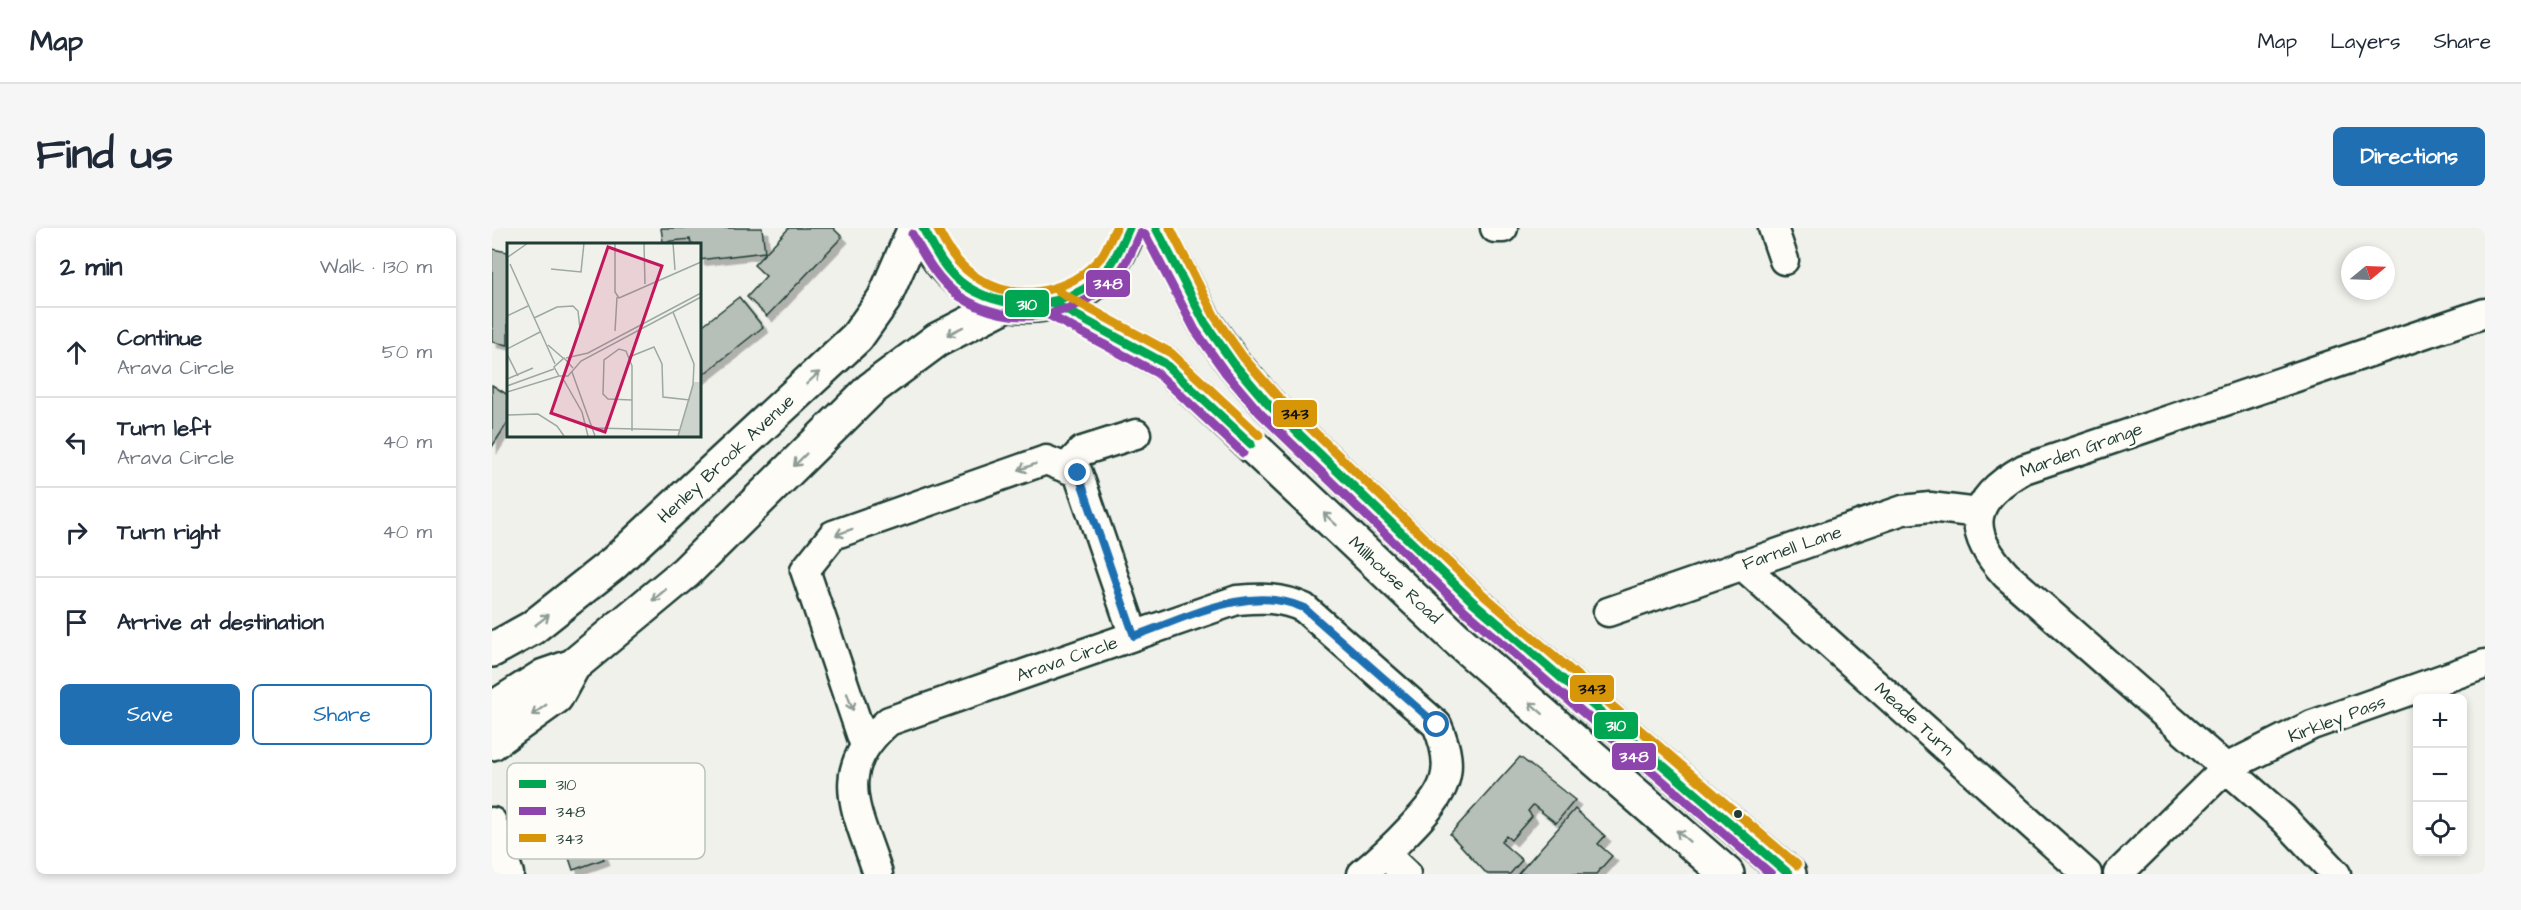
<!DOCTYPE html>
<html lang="en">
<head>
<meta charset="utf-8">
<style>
  :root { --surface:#fff; --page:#f6f6f7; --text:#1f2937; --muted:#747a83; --line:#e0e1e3; --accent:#1f6fb2 }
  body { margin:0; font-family:"Architects Daughter",sans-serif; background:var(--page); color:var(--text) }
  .controls { position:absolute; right:18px; bottom:18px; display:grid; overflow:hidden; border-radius:9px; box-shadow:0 3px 9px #0003 }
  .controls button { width:54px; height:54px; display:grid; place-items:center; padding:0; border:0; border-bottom:2px solid var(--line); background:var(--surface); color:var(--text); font:30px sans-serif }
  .compass { position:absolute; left:1849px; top:18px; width:54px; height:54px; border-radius:50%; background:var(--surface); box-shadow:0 3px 9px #0003; rotate:71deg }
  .stop { position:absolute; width:18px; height:18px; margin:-14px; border:4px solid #1f6fb2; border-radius:50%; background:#fff }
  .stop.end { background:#1f6fb2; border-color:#fff; box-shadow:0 2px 6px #0008 }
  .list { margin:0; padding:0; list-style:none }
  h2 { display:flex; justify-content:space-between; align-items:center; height:78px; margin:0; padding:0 24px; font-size:26px }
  h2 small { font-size:20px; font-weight:400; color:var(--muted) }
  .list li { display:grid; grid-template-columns:39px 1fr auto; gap:18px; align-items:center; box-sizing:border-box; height:90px; padding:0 24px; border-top:2px solid var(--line) }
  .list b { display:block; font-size:22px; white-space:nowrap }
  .list p { margin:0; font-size:20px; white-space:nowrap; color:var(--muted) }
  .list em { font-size:20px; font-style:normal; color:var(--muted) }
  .actions { display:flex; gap:12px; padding:18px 24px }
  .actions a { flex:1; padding:14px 0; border:2px solid var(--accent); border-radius:9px; text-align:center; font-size:21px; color:var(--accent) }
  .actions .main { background:var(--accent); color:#fff }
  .icon { flex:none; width:33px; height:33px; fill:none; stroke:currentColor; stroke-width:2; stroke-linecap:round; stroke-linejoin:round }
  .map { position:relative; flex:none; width:1993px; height:646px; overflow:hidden; border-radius:9px }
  header { display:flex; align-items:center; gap:36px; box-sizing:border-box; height:84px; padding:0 30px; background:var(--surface); border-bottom:2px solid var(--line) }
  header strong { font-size:28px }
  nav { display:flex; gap:33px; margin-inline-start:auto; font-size:21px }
  .intro { display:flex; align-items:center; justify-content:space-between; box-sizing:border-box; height:144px; padding:0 36px }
  h1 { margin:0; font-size:42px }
  .button { padding:15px 27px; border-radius:9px; background:var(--accent); color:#fff; font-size:21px; font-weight:700 }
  main { display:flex; gap:36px; padding:0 36px }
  aside { flex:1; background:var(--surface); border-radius:9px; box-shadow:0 3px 9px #0003 }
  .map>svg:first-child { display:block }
  .building { fill:#b6bfb8; stroke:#1f3d34; stroke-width:1.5; filter:url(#shadow) }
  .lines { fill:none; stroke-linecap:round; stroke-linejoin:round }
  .minor-casing { stroke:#1f3d34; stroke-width:33 }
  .major-casing { stroke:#1f3d34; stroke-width:38 }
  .minor { stroke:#fdfcf7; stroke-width:28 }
  .major { stroke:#fdfcf7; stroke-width:33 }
  .bus-1-casing { stroke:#fdfcf7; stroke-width:14 }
  .bus-2-casing { stroke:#fdfcf7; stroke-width:14 }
  .bus-3-casing { stroke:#fdfcf7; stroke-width:14 }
  .bus-1 { stroke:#00a651; stroke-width:9 }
  .bus-2 { stroke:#8e44ad; stroke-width:9 }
  .bus-3 { stroke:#d79608; stroke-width:9 }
  .oneway { stroke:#8e9c96 }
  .route { stroke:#1f6fb2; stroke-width:8 }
  .bus-dot { fill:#1f3d34; stroke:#fdfcf7; stroke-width:2 }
  .labels { text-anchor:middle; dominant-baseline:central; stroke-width:5; stroke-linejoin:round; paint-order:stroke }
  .street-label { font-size:18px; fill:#1f3d34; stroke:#fdfcf7 }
  .inset-road { fill:none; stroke:#9ca9a2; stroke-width:1.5 }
  .view { fill:#c2185b; fill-opacity:0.15; stroke:#c2185b; stroke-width:3 }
  .inset-edge { fill:none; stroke:#1f3d34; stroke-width:3 }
  .key { fill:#fdfcf7; stroke:#bac3bc; stroke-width:1.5 }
  .key-label { font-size:16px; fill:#1f3d34 }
  .line-badge { stroke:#fdfcf7; stroke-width:2 }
  .badge-label { font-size:16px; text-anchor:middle; font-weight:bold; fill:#fff }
  .pale-badge-label { font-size:16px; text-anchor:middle; font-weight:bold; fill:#111 }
</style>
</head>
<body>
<header>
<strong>Map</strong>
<nav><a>Map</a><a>Layers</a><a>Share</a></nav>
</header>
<div class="intro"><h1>Find us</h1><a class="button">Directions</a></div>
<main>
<aside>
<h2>2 min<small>Walk · 130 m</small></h2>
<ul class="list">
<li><svg class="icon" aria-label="ahead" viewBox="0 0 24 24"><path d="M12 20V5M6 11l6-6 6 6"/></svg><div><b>Continue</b><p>Arava Circle</p></div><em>50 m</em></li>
<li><svg class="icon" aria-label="left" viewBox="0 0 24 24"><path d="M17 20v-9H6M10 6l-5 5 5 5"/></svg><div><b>Turn left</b><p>Arava Circle</p></div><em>40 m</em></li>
<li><svg class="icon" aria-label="right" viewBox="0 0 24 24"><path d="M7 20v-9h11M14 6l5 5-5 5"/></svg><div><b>Turn right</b></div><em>40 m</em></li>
<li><svg class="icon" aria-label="arrive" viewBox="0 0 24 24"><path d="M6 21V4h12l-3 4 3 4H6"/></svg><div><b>Arrive at destination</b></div></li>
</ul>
<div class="actions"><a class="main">Save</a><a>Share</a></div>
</aside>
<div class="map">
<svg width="1993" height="646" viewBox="0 0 1993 646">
  <defs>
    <filter id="shadow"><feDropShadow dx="5.5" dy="5.5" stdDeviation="0" flood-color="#0004"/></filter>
  </defs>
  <rect width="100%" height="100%" fill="#f0f1eb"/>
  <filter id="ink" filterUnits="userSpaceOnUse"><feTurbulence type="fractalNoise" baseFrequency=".0167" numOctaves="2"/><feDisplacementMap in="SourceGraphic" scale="12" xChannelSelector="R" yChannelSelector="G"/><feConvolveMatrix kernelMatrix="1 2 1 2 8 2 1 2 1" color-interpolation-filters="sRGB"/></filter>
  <g filter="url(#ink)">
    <path class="building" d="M169 0H270L273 24 207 32V16H199L198 11 171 14Z
      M297 0H341L350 9 275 88 255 69 274 48 262 37Z
      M0 21 16 24V117L0 114Z
      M247 69 271 99 207 150V100Z
      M0 157 16 167V194L0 219Z
      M1028 529 1083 572 1064 595 1041 577 1036 583 1040 588 1019 612 1014 608 1009 614 1030 632 1018 646H995L958 606Z
      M143 546 163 605 109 623 112 631 81 642 72 615 81 612 77 600 64 604 54 576 56 573Z
      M1083 581 1113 608 1106 616 1120 628 1104 646H1026Z"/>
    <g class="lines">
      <g class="minor-casing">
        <path id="minor" d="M1003 0H1011
          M1281 0 1292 32
          M574 240 590 223 644 206
          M1250 337 1595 646
          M1116 384 1411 282 1438 279 1487 285
          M373 518 313 342 341 307 554 232 586 245 642 408
          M0 594 17 646
          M894 627 914 646
          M386 646C366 583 337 544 397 493L745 372C770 370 789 369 812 380L945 497C966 546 952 565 918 601 903 617 887 632 870 646
          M1626 646 1734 540 1820 497 1993 436
          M1844 646 1792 591 1514 347C1472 302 1478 271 1532 241L1993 85"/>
      </g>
      <g class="major-casing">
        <path id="major" d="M431 0C467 101 604 105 637 0
          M664 0 713 95 742 136 776 176 981 374 1297 646
          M561 75 672 135 967 413 1235 646
          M0 422 40 400 122 335 365 109 392 71 423 0
          M0 481 52 448 81 438
          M0 515 64 469 81 438 194 344 379 161 445 112 515 76"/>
      </g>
      <use href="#minor" class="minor"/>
      <use href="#major" class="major"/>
      <g class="bus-1-casing">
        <path id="bus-1" d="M431 0C442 21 453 44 474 58 520 88 590 81 621 33 627 23 632 11 637 0
          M664 0 713 95 742 136 776 176 981 374 1297 646
          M561 75 672 135 759 216"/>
      </g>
      <g class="bus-2-casing">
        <path id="bus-2" d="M420 6C433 29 445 52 467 68 520 103 590 91 629 42 637 32 642 17 648 5
          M653 6 703 102 733 144 768 185 973 383 1279 646
          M555 86 665 145 751 225"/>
      </g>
      <g class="bus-3-casing">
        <path id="bus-3" d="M445 0C454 18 464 35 481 47 522 77 578 66 609 29 615 21 619 9 624 0
          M678 0 723 89 751 129 785 168 989 365 1305 637
          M567 64 679 125 767 207"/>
      </g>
      <use href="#bus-1" class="bus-1"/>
      <use href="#bus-2" class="bus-2"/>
      <use href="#bus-3" class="bus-3"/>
    </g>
    <defs><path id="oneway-shaft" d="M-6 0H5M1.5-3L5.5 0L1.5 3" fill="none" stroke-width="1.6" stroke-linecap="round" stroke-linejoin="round" transform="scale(1.5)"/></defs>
    <g class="oneway">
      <use href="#oneway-shaft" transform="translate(463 103) rotate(153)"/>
      <use href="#oneway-shaft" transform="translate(321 150) rotate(-43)"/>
      <use href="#oneway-shaft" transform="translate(308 232) rotate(135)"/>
      <use href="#oneway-shaft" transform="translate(535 239) rotate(160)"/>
      <use href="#oneway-shaft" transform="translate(838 291) rotate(-137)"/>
      <use href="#oneway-shaft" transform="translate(352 304) rotate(160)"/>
      <use href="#oneway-shaft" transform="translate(167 367) rotate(140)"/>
      <use href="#oneway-shaft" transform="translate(50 392) rotate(-38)"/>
      <use href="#oneway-shaft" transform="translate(358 474) rotate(71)"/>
      <use href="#oneway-shaft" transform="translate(1044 480) rotate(-139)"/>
      <use href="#oneway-shaft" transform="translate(47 482) rotate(144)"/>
      <use href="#oneway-shaft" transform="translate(1191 608) rotate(-139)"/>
    </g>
  </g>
  <g class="lines" filter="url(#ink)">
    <path class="route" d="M586 245 642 408C695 390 756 355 812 380L945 497"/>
  </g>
  <circle class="bus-dot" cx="1246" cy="586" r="5"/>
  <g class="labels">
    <g class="street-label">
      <text transform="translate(1589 222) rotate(-20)">Marden Grange</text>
      <text transform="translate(234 231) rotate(-43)">Henley Brook Avenue</text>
      <text transform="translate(1300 320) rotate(-19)">Farnell Lane</text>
      <text transform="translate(903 352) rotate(43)">Millhouse Road</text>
      <text transform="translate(575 431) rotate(-19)">Arava Circle</text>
      <text transform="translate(1422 491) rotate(42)">Meade Turn</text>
      <text transform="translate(1845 491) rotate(-21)">Kirkley Pass</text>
    </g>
  </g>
  <g transform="translate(15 15)">
    <rect width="194" height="194" fill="#f0f1eb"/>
    <path d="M186 139H193V193H171Z" fill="#cdd3cd"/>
    <path class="inset-road" d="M108 0V49L112 55 194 19M137 0 138 41M166 0 168 27M1 14 21 0M3 21 48 121M44 26 74 29 77 0M166 69 187 121 186 142 171 193M0 73 21 63M27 75 50 64 66 63 71 68 73 86M108 88 110 54M41 102 56 115M0 106 33 89M0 111 11 133M122 114 147 104 155 121 156 154 183 157M59 115 81 110 194 50M66 125 57 115 47 124 52 133H61L74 118 194 54M65 129 88 193M55 134 75 169 81 193M0 136 26 125M0 143 47 126M0 149 52 133M0 172 31 171 50 183 57 193M87 185 172 187M125 188V123L119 108 112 106 97 117 96 151 101 156 125 157"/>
    <path class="view" d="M101 4 155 23 98 189 44 170Z"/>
    <rect width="194" height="194" class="inset-edge"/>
  </g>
  <rect x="15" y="535" width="198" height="96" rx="9" class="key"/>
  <rect x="27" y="552" width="27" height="8" fill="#00a651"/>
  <rect x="27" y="579" width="27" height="8" fill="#8e44ad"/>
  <rect x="27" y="606" width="27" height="8" fill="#d79608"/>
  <g class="key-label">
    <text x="64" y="562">310</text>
    <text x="64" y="589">348</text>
    <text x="64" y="616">343</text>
  </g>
  <g class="line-badge">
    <rect x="593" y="41" width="46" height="29" rx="6" fill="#8e44ad"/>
    <rect x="512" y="61" width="46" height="29" rx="6" fill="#00a651"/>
    <rect x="780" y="171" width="46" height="29" rx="6" fill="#d79608"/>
    <rect x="1077" y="446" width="46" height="29" rx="6" fill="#d79608"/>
    <rect x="1101" y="483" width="46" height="29" rx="6" fill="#00a651"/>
    <rect x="1119" y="514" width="46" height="29" rx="6" fill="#8e44ad"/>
  </g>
  <g class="badge-label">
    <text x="616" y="61">348</text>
    <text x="535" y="82">310</text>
    <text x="1124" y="503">310</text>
    <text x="1142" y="534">348</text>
  </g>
  <g class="pale-badge-label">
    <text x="803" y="191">343</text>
    <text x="1100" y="466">343</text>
  </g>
</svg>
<div class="controls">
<button>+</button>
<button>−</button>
<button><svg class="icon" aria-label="locate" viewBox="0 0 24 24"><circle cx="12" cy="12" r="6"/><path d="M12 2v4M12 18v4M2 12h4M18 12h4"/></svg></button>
</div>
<svg class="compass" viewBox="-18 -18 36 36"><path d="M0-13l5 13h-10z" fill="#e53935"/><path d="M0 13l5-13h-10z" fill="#747a83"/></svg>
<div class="stop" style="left:945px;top:497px"></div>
<div class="stop end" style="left:586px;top:245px"></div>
</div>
</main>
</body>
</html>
